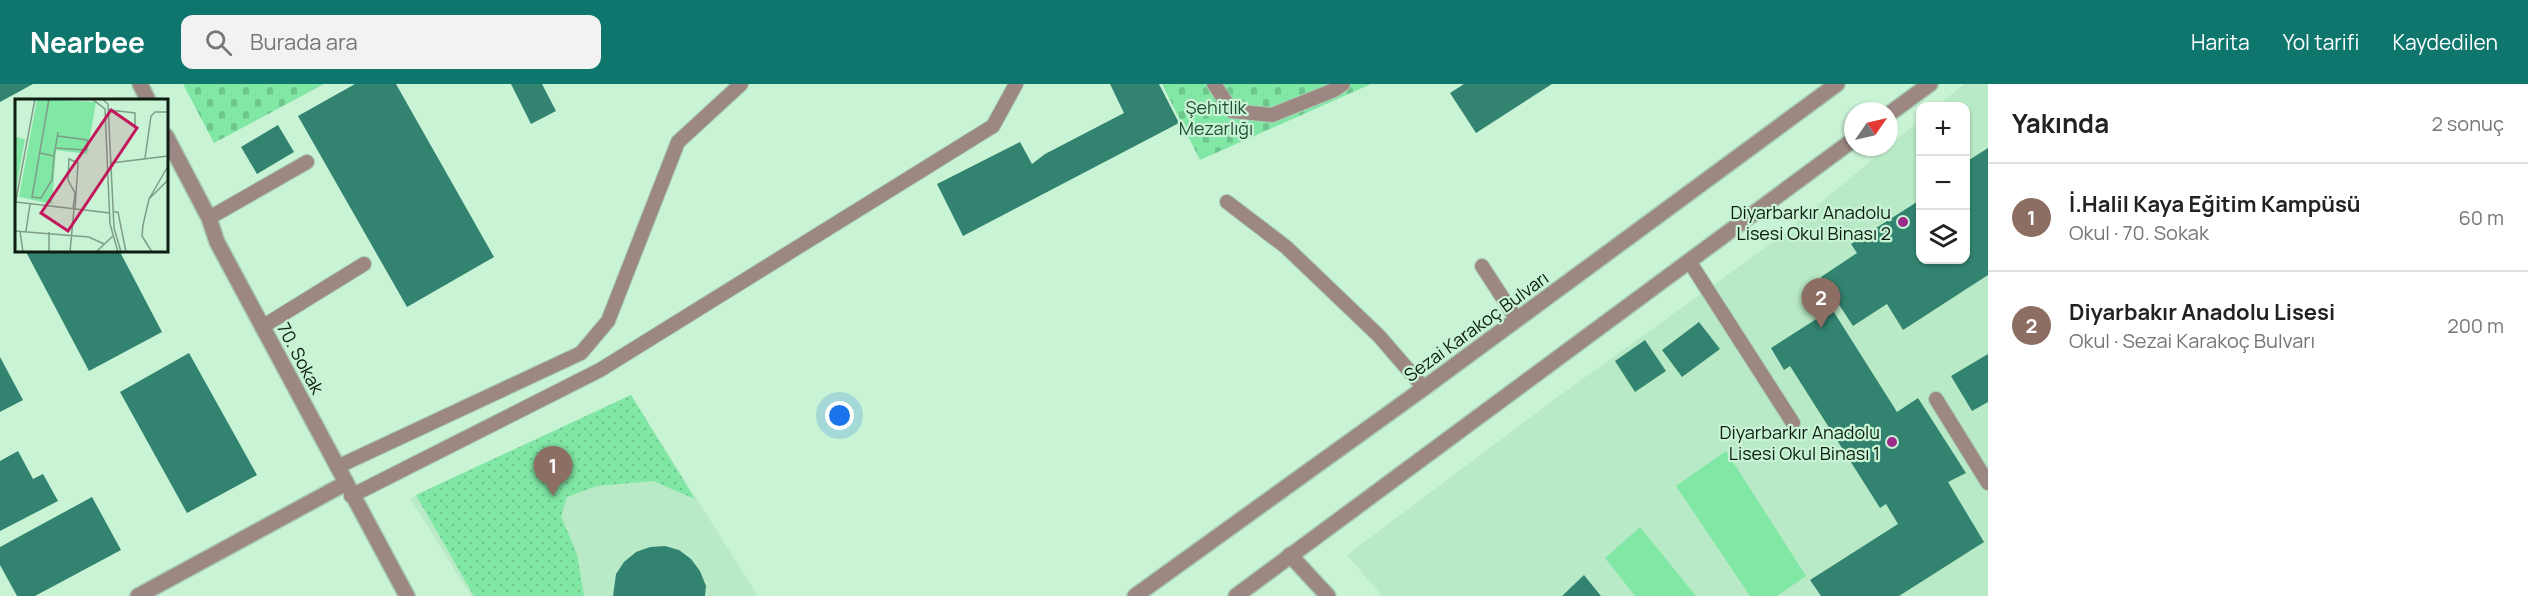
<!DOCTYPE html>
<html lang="tr">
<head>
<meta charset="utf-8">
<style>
  :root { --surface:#fff; --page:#f2f2f2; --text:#222; --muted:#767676; --line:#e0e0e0; --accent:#0f766e }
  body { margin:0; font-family:Manrope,sans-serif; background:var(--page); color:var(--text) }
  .controls { position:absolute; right:18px; top:18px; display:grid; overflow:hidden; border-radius:12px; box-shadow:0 2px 4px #0004 }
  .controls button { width:54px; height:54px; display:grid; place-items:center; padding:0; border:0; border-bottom:2px solid var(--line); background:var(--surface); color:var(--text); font:30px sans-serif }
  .compass { position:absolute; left:1844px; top:18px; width:54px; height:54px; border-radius:50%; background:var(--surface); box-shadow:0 2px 4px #0004; rotate:56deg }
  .you { position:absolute; left:840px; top:332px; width:21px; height:21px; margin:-15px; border:4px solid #fff; border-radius:50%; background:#1a73e8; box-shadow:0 0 0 9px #1a73e833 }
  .badge { display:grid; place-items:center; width:39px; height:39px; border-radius:50%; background:var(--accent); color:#fff; font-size:20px; font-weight:700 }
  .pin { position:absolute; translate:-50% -50px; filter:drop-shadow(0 2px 3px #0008) }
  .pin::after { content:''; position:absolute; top:32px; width:21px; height:18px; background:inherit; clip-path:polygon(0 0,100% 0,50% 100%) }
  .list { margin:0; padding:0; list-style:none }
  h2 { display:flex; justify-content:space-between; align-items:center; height:78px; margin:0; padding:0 24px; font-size:26px }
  h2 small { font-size:20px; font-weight:400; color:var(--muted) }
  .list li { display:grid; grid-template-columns:39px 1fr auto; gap:18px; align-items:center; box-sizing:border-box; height:108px; padding:0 24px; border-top:2px solid var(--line) }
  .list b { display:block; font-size:22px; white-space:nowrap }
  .list p { margin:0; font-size:20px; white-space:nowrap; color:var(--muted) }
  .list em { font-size:20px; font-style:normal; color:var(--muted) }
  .icon { flex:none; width:33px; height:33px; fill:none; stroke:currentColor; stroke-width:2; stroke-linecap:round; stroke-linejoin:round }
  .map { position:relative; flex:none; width:1988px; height:512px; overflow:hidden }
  header { display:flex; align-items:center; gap:36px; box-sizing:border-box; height:84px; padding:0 30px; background:var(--accent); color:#fff }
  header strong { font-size:28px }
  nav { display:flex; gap:33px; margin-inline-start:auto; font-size:21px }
  .search { width:420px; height:54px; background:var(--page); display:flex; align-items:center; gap:15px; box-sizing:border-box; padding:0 21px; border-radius:12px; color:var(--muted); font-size:22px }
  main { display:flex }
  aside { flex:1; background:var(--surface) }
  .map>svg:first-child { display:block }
  .built { fill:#b9eac7 }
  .grass { fill:url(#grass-dots) }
  .cemetery { fill:url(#cemetery-stones) }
  .pitch { fill:#81e7a5 }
  .building { fill:#328470 }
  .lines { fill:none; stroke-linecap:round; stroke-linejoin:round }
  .service-casing { stroke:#a7ccb2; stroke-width:16 }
  .minor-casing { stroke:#a7ccb2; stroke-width:18 }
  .tertiary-casing { stroke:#a7ccb2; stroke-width:18 }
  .service { stroke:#9c8782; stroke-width:14 }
  .minor { stroke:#9c8782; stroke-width:15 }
  .tertiary { stroke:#9c8782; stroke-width:15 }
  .poi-dot { fill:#9b2c8b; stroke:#c9f3d5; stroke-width:2 }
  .labels { text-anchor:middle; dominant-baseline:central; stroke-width:4.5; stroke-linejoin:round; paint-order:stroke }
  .park-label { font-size:18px; fill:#224f33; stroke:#c9f3d5 }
  .poi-label { font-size:18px; fill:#0d1d12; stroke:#c9f3d5; text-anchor:end }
  .street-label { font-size:18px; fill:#0d1d12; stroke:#c9f3d5 }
  .inset-road { fill:none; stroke:#7e9d87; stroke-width:1.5 }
  .view { fill:#c2185b; fill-opacity:0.15; stroke:#c2185b; stroke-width:3 }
  .inset-edge { fill:none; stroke:#0d1d12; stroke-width:3 }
</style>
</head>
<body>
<header>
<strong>Nearbee</strong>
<div class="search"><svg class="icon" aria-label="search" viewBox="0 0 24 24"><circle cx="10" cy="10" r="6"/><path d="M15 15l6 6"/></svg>Burada ara</div>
<nav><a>Harita</a><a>Yol tarifi</a><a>Kaydedilen</a></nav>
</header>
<main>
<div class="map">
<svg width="1988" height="512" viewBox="0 0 1988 512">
  <defs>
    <pattern id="grass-dots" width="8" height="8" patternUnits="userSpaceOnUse" patternTransform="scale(1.5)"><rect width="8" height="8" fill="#81e7a5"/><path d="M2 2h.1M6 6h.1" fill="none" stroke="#6ec68d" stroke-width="1.8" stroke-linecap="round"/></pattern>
    <pattern id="cemetery-stones" width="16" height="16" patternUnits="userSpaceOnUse" patternTransform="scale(1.5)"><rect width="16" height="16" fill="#81e7a5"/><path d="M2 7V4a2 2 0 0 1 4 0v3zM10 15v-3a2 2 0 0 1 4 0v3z" fill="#6ec68d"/></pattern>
  </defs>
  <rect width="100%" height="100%" fill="#c9f3d5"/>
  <path class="built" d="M1964 0H1988V512H1382L1347 471 1559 312 1776 156 1920 36V176H1966V22H1937Z
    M631 311 758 512H471L410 414Z"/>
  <path class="grass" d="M631 311 695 415 653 397 597 402 567 413 561 432 577 470 584 512H474L416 411Z"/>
  <path class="cemetery" d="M183 0H324L214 59Z
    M1162 0H1371L1200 76Z"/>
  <path class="pitch" d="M1726 367 1806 492 1777 512H1750L1676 402Z
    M1640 443 1696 512H1635L1605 474Z"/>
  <path class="building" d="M0 0H33L0 18Z
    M355 0H396L494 173 407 223 298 32Z
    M511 0H542L556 27 531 40Z
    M1110 0H1159L1179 39 963 152 937 100 1020 58 1032 80 1045 70 1124 29Z
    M1464 0H1552L1476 49 1450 9Z
    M278 41 294 68 257 90 241 63Z
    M1988 64V191L1903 246 1887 220 1853 242 1821 193 1857 169 1851 160 1920 116V176H1966V78Z
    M25 166H119L162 248 89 287Z
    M1832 225 1897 328 1918 314 1966 389 1948 398 1984 458 1899 512H1821L1810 496 1898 440 1886 420 1880 424 1790 282 1784 286 1771 264Z
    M1699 238 1720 265 1682 293 1662 266Z
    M1645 256 1666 287 1635 308 1615 277Z
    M189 269 257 391 187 429 120 308Z
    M1988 270V318L1972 327 1951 292Z
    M0 273 23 316 0 328Z
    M18 367 33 395 43 390 58 417 0 447V377Z
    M92 413 121 466 35 512H17L0 481V463Z
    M665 462 679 466 691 475 700 487 706 502 705 512H613L616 490 624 478 636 468 650 463Z
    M1584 491 1601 512H1562Z"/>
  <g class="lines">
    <g class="service-casing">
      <path id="service" d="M1214 0 1232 27 1272 31 1334 6 1343 0
        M1227 118 1286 163 1379 252 1424 304
        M209 134 307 78
        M1689 177 1793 339
        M1482 182 1517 236
        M262 243 364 180
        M1936 315 1988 399
        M337 383 581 269 608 237 678 58 741 0
        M351 412 600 286 993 42 1016 0"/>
    </g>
    <g class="minor-casing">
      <path id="minor" d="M140 0 148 16
        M166 52 209 134 217 158 407 512
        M1290 471 1328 512
        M138 512 346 399"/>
    </g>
    <g class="tertiary-casing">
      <path id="tertiary" d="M1889 30 1930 0
        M1135 512 1424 304 1837 0
        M1236 512 1853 56"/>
    </g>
    <use href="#service" class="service"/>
    <use href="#minor" class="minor"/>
    <use href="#tertiary" class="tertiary"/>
  </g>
  <g class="poi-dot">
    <circle cx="1903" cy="138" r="6"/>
    <circle cx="1892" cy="358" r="6"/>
  </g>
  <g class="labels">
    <g class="park-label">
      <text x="1216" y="23">Şehitlik<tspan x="1216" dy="21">Mezarlığı</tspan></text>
    </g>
    <g class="poi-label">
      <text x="1891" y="128">Diyarbarkır Anadolu<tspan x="1891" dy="21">Lisesi Okul Binası 2</tspan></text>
      <text x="1880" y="348">Diyarbarkır Anadolu<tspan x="1880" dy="21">Lisesi Okul Binası 1</tspan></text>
    </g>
    <g class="street-label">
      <text transform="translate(1476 242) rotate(-36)">Sezai Karakoç Bulvarı</text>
      <text transform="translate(301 274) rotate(62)">70. Sokak</text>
    </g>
  </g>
  <g transform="translate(15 15)">
    <rect width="153" height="153" fill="#c9f3d5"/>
    <path d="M0 38 10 40 0 97Z" fill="#81e7a5"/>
    <path d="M22 0 81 3 72 55 41 51 37 105 4 98Z" fill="#81e7a5"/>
    <path class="inset-road" d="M77 0 90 10 95 125 103 153M87 0 93 5 99 129 106 153M94 11 120 14V27M41 49 71 51 73 45 72 41 43 37M25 54 39 57 37 81 26 99 17 98 34 0M39 57 43 33M130 59 136 17 140 13H153M96 64 153 57M135 99 153 81M1 103 95 114M0 106 20 0M58 110 60 94 53 81 54 60 63 64 60 111M98 113H103L111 153M0 132 74 138 89 145M5 132 8 153M11 132 15 105M34 133V153M55 153 59 110M81 153 98 137M137 153 127 137 128 126 134 100 153 67"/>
    <path class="view" d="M96 11 122 29 53 132 26 114Z"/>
    <rect width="153" height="153" class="inset-edge"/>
  </g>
</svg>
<div class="controls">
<button>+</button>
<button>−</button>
<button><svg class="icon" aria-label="layers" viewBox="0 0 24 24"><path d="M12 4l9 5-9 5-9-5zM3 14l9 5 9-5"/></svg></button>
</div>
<svg class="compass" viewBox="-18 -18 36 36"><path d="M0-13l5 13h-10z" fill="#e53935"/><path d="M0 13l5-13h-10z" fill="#767676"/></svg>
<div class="you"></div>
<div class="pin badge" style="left:553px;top:412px;background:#8d6e63">1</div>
<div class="pin badge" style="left:1821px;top:244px;background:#8d6e63">2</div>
</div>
<aside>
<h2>Yakında<small>2 sonuç</small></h2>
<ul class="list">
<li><span class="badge" style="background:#8d6e63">1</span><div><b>İ.Halil Kaya Eğitim Kampüsü</b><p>Okul · 70. Sokak</p></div><em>60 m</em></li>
<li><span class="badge" style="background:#8d6e63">2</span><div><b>Diyarbakır Anadolu Lisesi</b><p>Okul · Sezai Karakoç Bulvarı</p></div><em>200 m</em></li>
</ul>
</aside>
</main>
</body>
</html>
